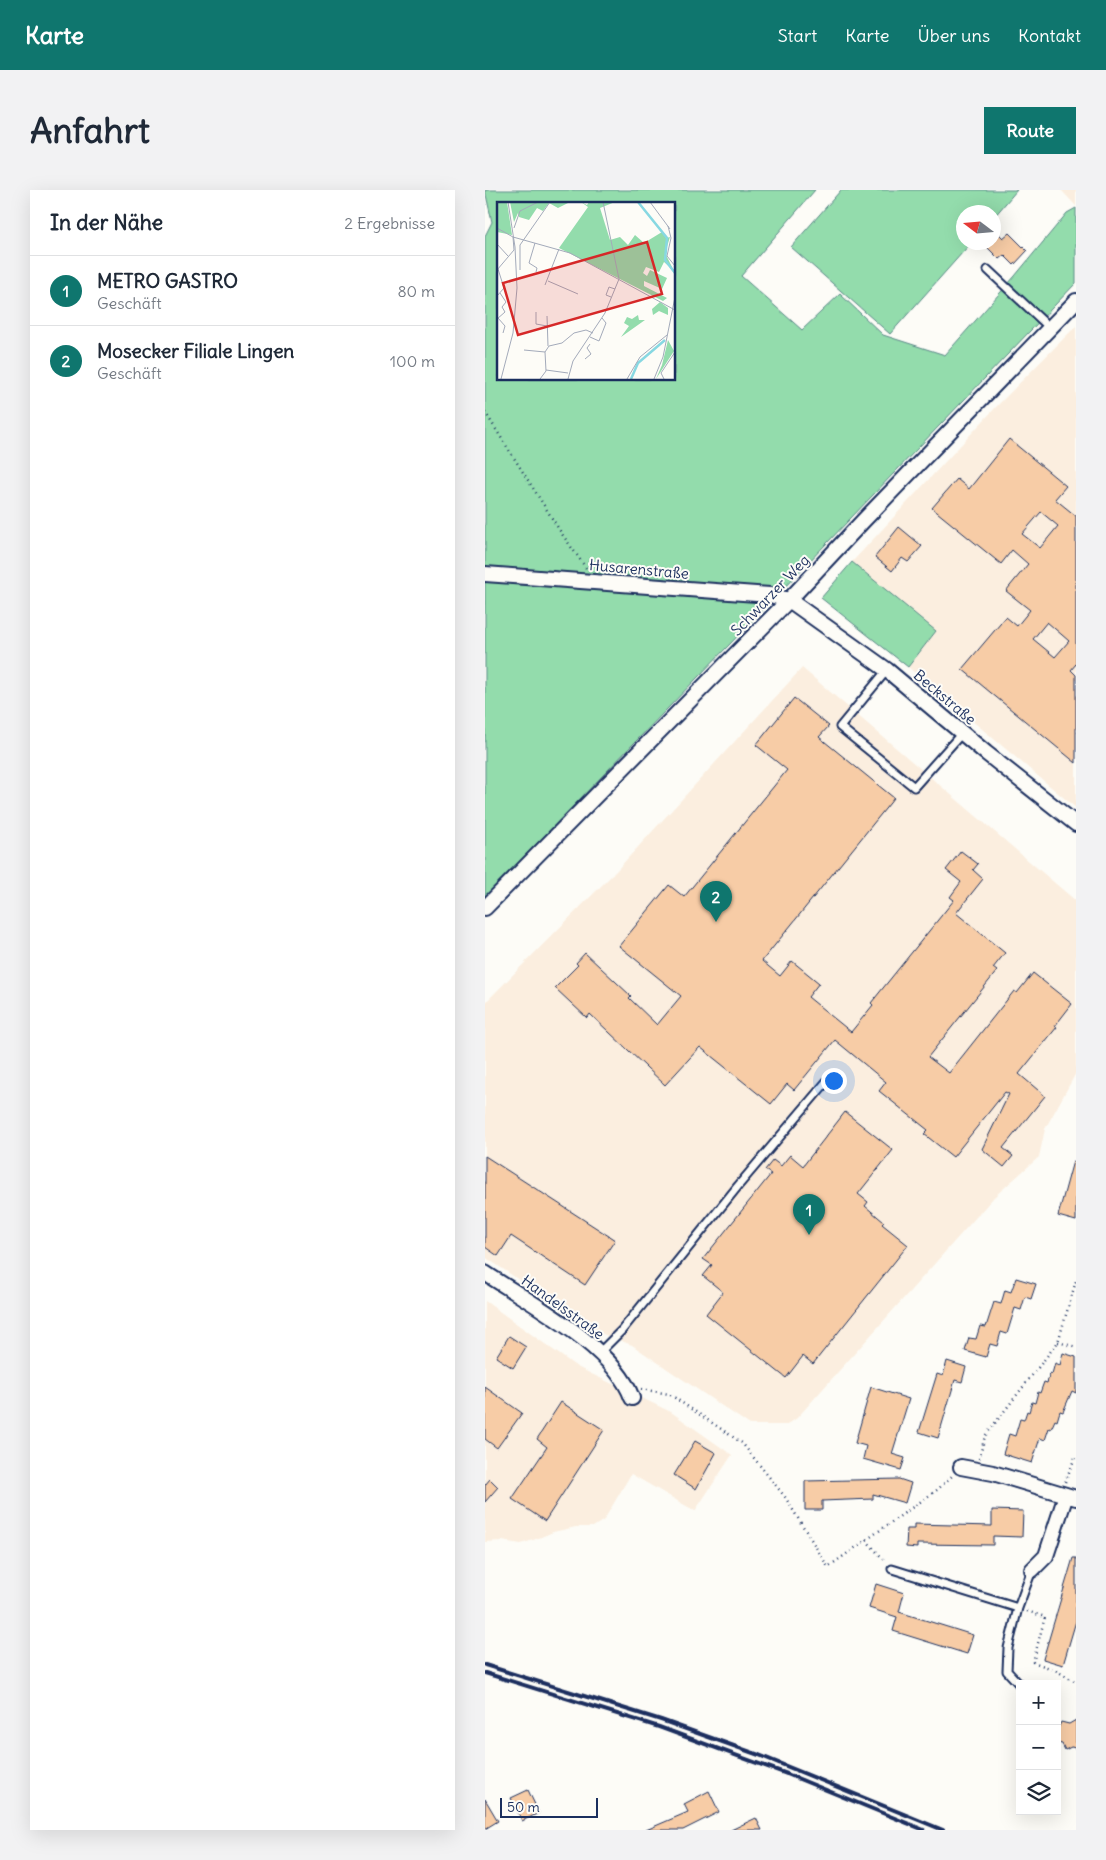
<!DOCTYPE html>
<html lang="de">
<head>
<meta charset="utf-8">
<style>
  :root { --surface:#fff; --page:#f2f2f3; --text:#1f2937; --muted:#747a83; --line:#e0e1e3; --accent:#0f766e }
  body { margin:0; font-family:Delius,sans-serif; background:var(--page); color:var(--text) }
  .controls { position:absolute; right:15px; bottom:15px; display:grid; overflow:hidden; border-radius:0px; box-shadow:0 5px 20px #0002 }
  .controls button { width:45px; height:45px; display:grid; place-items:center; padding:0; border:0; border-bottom:1px solid var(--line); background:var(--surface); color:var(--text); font:25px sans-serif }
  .compass { position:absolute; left:471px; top:15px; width:45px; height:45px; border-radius:50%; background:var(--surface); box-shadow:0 5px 20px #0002; rotate:286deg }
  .scale { position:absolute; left:15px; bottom:12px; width:98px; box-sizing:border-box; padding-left:5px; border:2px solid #1b2f5e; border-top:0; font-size:14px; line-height:18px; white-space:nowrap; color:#1b2f5e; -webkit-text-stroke:4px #fdfcf7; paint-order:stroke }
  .you { position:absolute; left:348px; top:890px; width:18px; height:18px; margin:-12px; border:4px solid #fff; border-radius:50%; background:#1a73e8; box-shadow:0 0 0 8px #1a73e833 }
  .badge { display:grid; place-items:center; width:32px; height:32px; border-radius:50%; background:var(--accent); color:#fff; font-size:16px; font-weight:700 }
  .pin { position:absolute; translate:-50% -41px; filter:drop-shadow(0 1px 2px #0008) }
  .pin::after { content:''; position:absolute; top:26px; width:18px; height:15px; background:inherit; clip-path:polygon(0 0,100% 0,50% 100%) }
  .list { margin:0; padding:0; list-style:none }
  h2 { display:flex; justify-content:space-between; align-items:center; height:65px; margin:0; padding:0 20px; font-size:21px }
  h2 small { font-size:16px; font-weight:400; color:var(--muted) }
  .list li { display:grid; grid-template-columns:32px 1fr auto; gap:15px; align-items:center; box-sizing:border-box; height:70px; padding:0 20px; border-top:1px solid var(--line) }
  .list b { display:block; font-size:19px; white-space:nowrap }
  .list p { margin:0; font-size:16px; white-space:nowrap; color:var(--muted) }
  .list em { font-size:16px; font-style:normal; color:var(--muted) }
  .icon { flex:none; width:28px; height:28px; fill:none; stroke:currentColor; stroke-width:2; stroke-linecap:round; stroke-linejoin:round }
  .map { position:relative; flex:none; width:591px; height:1640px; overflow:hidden; border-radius:0px }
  header { display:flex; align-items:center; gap:30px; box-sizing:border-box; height:70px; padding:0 25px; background:var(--accent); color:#fff }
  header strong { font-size:24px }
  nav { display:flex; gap:28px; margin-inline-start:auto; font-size:18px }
  .intro { display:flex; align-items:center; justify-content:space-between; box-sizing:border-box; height:120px; padding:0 30px }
  h1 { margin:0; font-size:35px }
  .button { padding:12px 22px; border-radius:0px; background:var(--accent); color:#fff; font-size:18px; font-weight:700 }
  main { display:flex; gap:30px; padding:0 30px }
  aside { flex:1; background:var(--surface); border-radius:0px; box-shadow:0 5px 20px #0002 }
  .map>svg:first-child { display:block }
  .built { fill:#fbeedf }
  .green { fill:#93dcac; stroke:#578685; fill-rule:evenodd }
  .building { fill:#f7cca6; stroke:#1b2f5e; fill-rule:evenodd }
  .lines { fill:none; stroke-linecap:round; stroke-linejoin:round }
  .service-casing { stroke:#1b2f5e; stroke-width:11 }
  .minor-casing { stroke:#1b2f5e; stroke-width:18 }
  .path { stroke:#1b2f5e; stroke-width:2.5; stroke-dasharray:1 4; stroke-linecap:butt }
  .service { stroke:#fdfcf7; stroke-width:7 }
  .minor { stroke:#fdfcf7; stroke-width:14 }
  .rail { stroke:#1b2f5e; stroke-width:4 }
  .labels { text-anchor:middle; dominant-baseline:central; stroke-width:4; stroke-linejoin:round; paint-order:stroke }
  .street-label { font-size:15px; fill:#1b2f5e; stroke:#fdfcf7 }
  .inset-river { fill:none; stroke:#87d8e2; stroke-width:2.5 }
  .inset-road { fill:none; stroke:#a3aaba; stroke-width:1 }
  .view { fill:#d62828; fill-opacity:0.15; stroke:#d62828; stroke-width:2.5 }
  .inset-edge { fill:none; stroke:#1b2f5e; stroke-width:2.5 }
</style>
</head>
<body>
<header>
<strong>Karte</strong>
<nav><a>Start</a><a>Karte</a><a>Über uns</a><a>Kontakt</a></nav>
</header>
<div class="intro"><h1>Anfahrt</h1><a class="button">Route</a></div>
<main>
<aside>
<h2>In der Nähe<small>2 Ergebnisse</small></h2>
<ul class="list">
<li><span class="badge">1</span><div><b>METRO GASTRO</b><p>Geschäft</p></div><em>80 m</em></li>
<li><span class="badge">2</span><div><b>Mosecker Filiale Lingen</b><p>Geschäft</p></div><em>100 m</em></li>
</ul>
</aside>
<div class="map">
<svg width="591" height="1640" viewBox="0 0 591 1640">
  <rect width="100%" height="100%" fill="#fdfcf7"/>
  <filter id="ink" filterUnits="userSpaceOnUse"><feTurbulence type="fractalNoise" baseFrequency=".02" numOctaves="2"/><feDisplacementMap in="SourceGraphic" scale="10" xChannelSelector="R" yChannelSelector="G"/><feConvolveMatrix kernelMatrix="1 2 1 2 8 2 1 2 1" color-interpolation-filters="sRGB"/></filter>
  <g filter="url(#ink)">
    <path class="built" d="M576 0H591V16Z
      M591 136V618L423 477 451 441 367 372 512 216Z
      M317 478 591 711V883L560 939 554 967 509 1007 312 1228 302 1235H265L147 1155 110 1141 0 1067V813L132 680Z
      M0 1111 92 1177 186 1222 247 1265 210 1321 146 1284 119 1330 108 1337H91L68 1342 54 1348 36 1354 17 1351 0 1352Z"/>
    <path class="green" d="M0 0H330L256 86 317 140 355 104 398 145 460 165 530 86 582 23 591 18V93L274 424 0 707V46L7 32ZM14 14H189V189H14Z
      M356 0H532L509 27 508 22H478V52L486 53 405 144 306 57Z
      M367 372 451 441 423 477 336 408Z"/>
    <path class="building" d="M508 38 518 48 524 43 542 61 529 75 519 65 514 69 497 52H508Z
      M524 249 581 296 570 309 591 326V474L586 480 591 485V573L477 479 521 427 532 436 545 420 521 401 543 374 527 360 516 374 447 318 472 289 484 299ZM556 322 573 336 555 358 537 344ZM562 432 584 451 570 467 548 449Z
      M414 337 437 356 423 372 417 368 407 381 390 367Z
      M309 508 344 536 334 547 409 608 277 771 295 786 307 771 334 793 323 807 366 842 388 815 386 813 469 710 465 707 476 692 461 680 476 661 493 674 488 680 498 689 471 723 520 763 508 778 512 781 443 867 464 883 529 801 532 803 548 783 587 814 570 836 572 837 534 884 560 906 518 958 528 966 519 977 497 959 524 904 520 902 468 967 439 944 443 940 394 901 401 892 350 850 309 900 302 894 286 914 215 857 180 895 105 824 102 828 70 798 93 775 91 773 100 763 146 806 144 808 172 835 196 806 134 756 184 695 199 707 302 580 271 555Z
      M360 922 408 960 373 1004 383 1012 380 1016 399 1032 397 1034 423 1055 328 1174 318 1166 301 1188 221 1124 238 1102 218 1086 227 1075 218 1069 286 984 280 980 288 970 296 976 305 965 318 976Z
      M0 966 130 1050 100 1095 26 1046 13 1066 0 1057Z
      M588 971 591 972V1031L573 1026Z
      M531 1088 551 1094 546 1109 540 1107 536 1120 530 1118 522 1144 516 1142 512 1156 505 1154 501 1167 480 1161 484 1148 491 1149 495 1136 501 1137 509 1112 516 1114 520 1100 526 1102Z
      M24 1146 41 1157 28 1178 11 1167Z
      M578 1163 591 1167V1203L587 1201 578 1222 575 1221 572 1231 570 1230 566 1239 564 1238 560 1250 555 1248 547 1273 518 1264 524 1244 530 1246 535 1229 539 1230 542 1221 544 1222 547 1212 550 1213 553 1202 555 1203 559 1192 562 1193 565 1183 567 1184 570 1173 575 1175Z
      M462 1171 481 1177 477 1192 470 1190 453 1248 434 1242 452 1184 458 1186Z
      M0 1197 37 1223 12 1258 0 1249Z
      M386 1197 424 1209 407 1264 420 1268 416 1280 378 1269 381 1256 370 1253Z
      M76 1212 119 1240 60 1331 27 1309 62 1257 52 1249Z
      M210 1251 231 1263 211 1299 189 1285Z
      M5 1289 13 1297 0 1312V1295Z
      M414 1289 426 1293 420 1313 388 1304V1309L337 1311V1320H320V1291Z
      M507 1320 538 1321 537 1347 508 1346V1355L432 1354V1358L421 1357 422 1339H429V1334L507 1336Z
      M588 1368H591V1431L578 1475 558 1469Z
      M391 1394 419 1403 414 1422 488 1445 482 1464 408 1441 412 1427 384 1418Z
      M591 1530V1558L586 1557 580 1560 577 1554 572 1553V1541L576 1532 584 1534Z
      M43 1600 54 1623 37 1631 26 1608Z
      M224 1601 234 1622 198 1640H161L203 1622 199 1614Z
      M0 1609 13 1631 0 1639Z
      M271 1628 277 1640H246Z"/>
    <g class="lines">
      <g class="service-casing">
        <path id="service" d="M503 80 565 138
          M402 480 355 537 429 597 477 543
          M114 1163 137 1140 253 996 342 891
          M407 1379 533 1418 547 1380
          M533 1418 523 1458 522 1481 535 1495"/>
      </g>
      <g class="minor-casing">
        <path id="minor" d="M0 384 285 405 304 410 402 480 501 563 591 634
          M0 718 304 410 378 331 591 111
          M0 1083C45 1113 129 1157 147 1208
          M476 1277 508 1283 591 1308
          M547 1380 561 1366 581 1305"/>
      </g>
      <path class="path" d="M0 222 77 344 101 378
        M573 1152 591 1157
        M156 1199 184 1204 257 1253 300 1307 343 1377 452 1300 468 1285
        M494 1269 500 1246 573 1152 591 1091
        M580 1292 591 1265
        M381 1350 401 1372
        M542 1421 560 1427 548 1472 570 1480 591 1492"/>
      <use href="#service" class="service"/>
      <use href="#minor" class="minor"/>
      <path class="rail" d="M0 1475 176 1530 274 1565 458 1640
        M0 1483 174 1537 302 1584 439 1640"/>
    </g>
  </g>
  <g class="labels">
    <g class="street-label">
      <text transform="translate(154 379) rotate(5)">Husarenstraße</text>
      <text transform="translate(285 405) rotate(-46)">Schwarzer Weg</text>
      <text transform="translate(460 507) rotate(40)">Beckstraße</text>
      <text transform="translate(78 1117) rotate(36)">Handelsstraße</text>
    </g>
  </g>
  <g transform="translate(12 12)">
    <rect width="178" height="178" fill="#fdfcf7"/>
    <path d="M0 0H10L15 33 0 30ZM13 0H73L61 6 52 1 46 9 40 6 32 18 22 15 21 11 17 20ZM84 0 90 3 92 0H118L103 6 113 38 123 35 131 43 138 33 147 41 165 30 170 36 173 35 168 51 177 69 167 60 162 70 149 65 146 71 150 74 153 68 170 76 165 87 147 79V84L170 96 166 99 62 46 91 5ZM163 100 171 106V113L162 109 156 113 155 107ZM141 113 142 118H148L124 135 132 124 127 121 130 115 135 117ZM171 138 177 149 159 177 165 163Z" fill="#93dcac"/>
    <path class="inset-river" d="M141 0 170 36 168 58 178 71M134 177 141 161 168 138"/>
    <path class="inset-road" d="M153 0 173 27M171 24 174 36 170 54 178 64M0 26 16 35 73 51 178 108M17 26 23 9 41 0M38 41 32 61 40 66 39 70M0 42 11 54M0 68 17 48 16 35M23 68V43L53 0M51 79 81 92M48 83 62 47M0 94 7 86 1 67M114 95 109 93 112 85 118 87M39 110V122L50 124M50 114 51 144M1 116 8 124 6 131M0 117 8 110 5 105 9 100 3 91M93 135 102 139 109 121 105 116M27 148 48 150M88 157 94 152 90 146 93 142M49 168 71 171M4 177 16 131 20 86 18 45 11 0M43 177 49 169 48 150 52 144 65 141 77 131 89 128 96 131M71 177 76 159 108 111 122 77 106 0M130 177 143 155 170 133M157 177 166 155 178 95M167 177 164 171 178 150"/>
    <path class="view" d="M150 40 165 92 21 133 6 81Z"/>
    <rect width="178" height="178" class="inset-edge"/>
  </g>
</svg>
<div class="controls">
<button>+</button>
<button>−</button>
<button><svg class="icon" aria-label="layers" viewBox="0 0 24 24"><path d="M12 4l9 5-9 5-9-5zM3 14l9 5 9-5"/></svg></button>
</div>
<svg class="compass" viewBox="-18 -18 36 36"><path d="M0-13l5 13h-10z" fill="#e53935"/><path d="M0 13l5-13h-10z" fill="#747a83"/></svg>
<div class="scale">50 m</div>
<div class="you"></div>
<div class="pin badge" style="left:324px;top:1045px">1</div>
<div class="pin badge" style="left:231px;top:732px">2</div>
</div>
</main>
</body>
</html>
